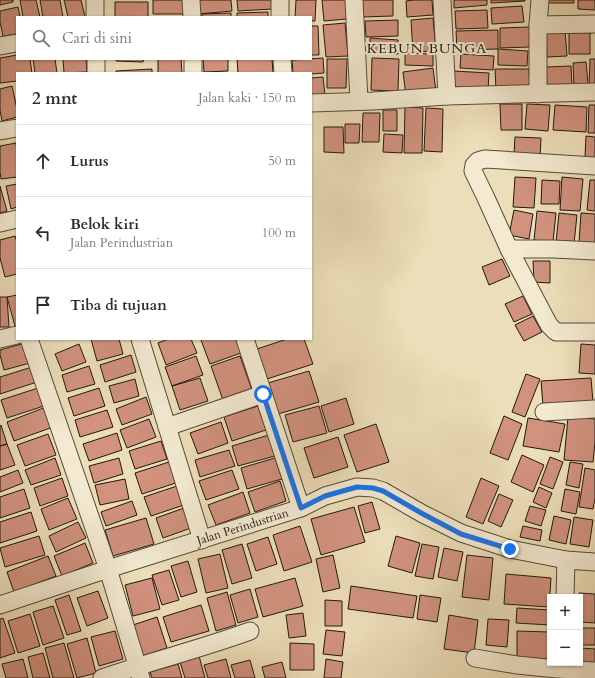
<!DOCTYPE html>
<html lang="id">
<head>
<meta charset="utf-8">
<style>
  :root { --surface:#fff; --page:#f7f7f7; --text:#2b2b33; --muted:#7c7c81; --line:#e1e1e2 }
  body { margin:0; font-family:Cardo,serif; background:var(--page); color:var(--text) }
  .controls { position:absolute; right:12px; bottom:12px; display:grid; overflow:hidden; border-radius:0px; box-shadow:0 1px 3px #0004 }
  .controls button { width:36px; height:36px; display:grid; place-items:center; padding:0; border:0; border-bottom:1px solid var(--line); background:var(--surface); color:var(--text); font:20px sans-serif }
  .stop { position:absolute; width:12px; height:12px; margin:-9px; border:3px solid #1a73e8; border-radius:50%; background:#fff }
  .stop.end { background:#1a73e8; border-color:#fff; box-shadow:0 1px 4px #0008 }
  .list { margin:0; padding:0; list-style:none }
  h2 { display:flex; justify-content:space-between; align-items:center; height:52px; margin:0; padding:0 16px; font-size:17px }
  h2 small { font-size:13px; font-weight:400; color:var(--muted) }
  .list li { display:grid; grid-template-columns:26px 1fr auto; gap:12px; align-items:center; box-sizing:border-box; height:72px; padding:0 16px; border-top:1px solid var(--line) }
  .list b { display:block; font-size:15px; white-space:nowrap }
  .list p { margin:0; font-size:13px; white-space:nowrap; color:var(--muted) }
  .list em { font-size:13px; font-style:normal; color:var(--muted) }
  .icon { flex:none; width:22px; height:22px; fill:none; stroke:currentColor; stroke-width:2; stroke-linecap:round; stroke-linejoin:round }
  .map { position:relative; flex:none; width:595px; height:678px; overflow:hidden }
  .search { position:absolute; background:var(--surface); box-shadow:0 1px 3px #0004; left:16px; top:16px; width:296px; height:44px; display:flex; align-items:center; gap:10px; box-sizing:border-box; padding:0 14px; border-radius:0px; color:var(--muted); font-size:15px }
  .panel { position:absolute; background:var(--surface); box-shadow:0 1px 3px #0004; left:16px; top:72px; width:296px; height:268px; border-radius:0px }
  .map>svg:first-child { display:block }
  .building { fill:#d1927e; stroke:#21180f }
  .lines { fill:none; stroke-linecap:round; stroke-linejoin:round }
  .street-casing { stroke:#544a39; stroke-width:19 }
  .street { stroke:#f3ead1; stroke-width:17 }
  .route { stroke:#1a73e8; stroke-width:5 }
  .labels { text-anchor:middle; dominant-baseline:central; stroke-width:4; stroke-linejoin:round; paint-order:stroke }
  .street-label { font-size:12px; fill:#21180f; stroke:#f3ead1 }
  .quarter-label { font-size:14px; letter-spacing:1px; fill:#21180f; stroke:#f3ead1 }
</style>
</head>
<body>
<div class="map">
<svg width="595" height="678" viewBox="0 0 595 678">
  <rect width="100%" height="100%" fill="#ecdeb8"/>
  <filter id="stains"><feTurbulence type="fractalNoise" baseFrequency=".005" numOctaves="4"/><feColorMatrix values="0 0 0 0 .2 0 0 0 0 .09 0 0 0 0 .02 0 0 0 .5 -.17"/></filter>
  <radialGradient id="worn" r=".72"><stop offset=".6" stop-color="#630" stop-opacity="0"/><stop offset="1" stop-color="#630" stop-opacity=".3"/></radialGradient>
  <path class="building" d="M0 0H13V2L0 5Z
    M20 0H36L40 17H23Z
    M40 0H60L63 17H43Z
    M64 0H81L85 17H68Z
    M153 0H184V14H153Z
    M197 0H231L232 11 198 14Z
    M237 0H272V9L238 11Z
    M296 0H316L315 21H311V17H295Z
    M322 0H346L347 19 324 21Z
    M361 0H393V16L361 17Z
    M414 0H432L433 15 407 17 406 1Z
    M454 0H487V5L454 8Z
    M491 0H525V1L491 3Z
    M548 0H574V3H548Z
    M578 0H595V10L578 9Z
    M115 2H148V17H115Z
    M522 6 524 22 492 24 491 8Z
    M18 7 20 17H17V34L3 36 0 22V11Z
    M487 10 488 28 456 29 455 11Z
    M268 12V17H237V13Z
    M231 13V17H202V14Z
    M433 18 436 51 413 52 411 20Z
    M398 20V36L366 37 365 21Z
    M345 23 348 56 326 57 323 25Z
    M311 26H318L319 55H311Z
    M530 27 531 47 500 48V28Z
    M498 30V49L457 50 456 31Z
    M565 30 567 56 547 57 546 31Z
    M569 33H590V54H569Z
    M370 38 398 40V54L370 53Z
    M498 49 528 51 527 66 498 65Z
    M405 53 433 54V66L405 65Z
    M461 54 494 56 493 70 460 68Z
    M17 55V59H30L32 73H17V81L0 83V58Z
    M323 58 324 73 311 74V73H293L292 60Z
    M372 58 399 59 398 91 371 90Z
    M33 59H55L57 73H35Z
    M63 59H86L87 72 64 73Z
    M116 59H144L143 62 116 61Z
    M158 59H181L182 73H158Z
    M203 59H228V71L204 72Z
    M237 59H272L273 73H238Z
    M327 59H347L346 88H327Z
    M590 59H595V87H589Z
    M586 62 588 84 574 85 573 63Z
    M571 66 572 85 547 86 546 67Z
    M433 68 436 92 406 96 403 72Z
    M152 69V73H116V71Z
    M495 69H529L530 91H496Z
    M454 71 489 73 488 91 453 88Z
    M323 77 325 95 311 96V78Z
    M12 86 17 109V117L2 121 0 110V89Z
    M500 104H522V130H501Z
    M527 104 550 105 548 131 525 129Z
    M555 105 587 107 586 132 553 130Z
    M589 105H595V133H588Z
    M405 107 423 108 422 153H404Z
    M426 108 443 109 442 152 424 151Z
    M383 110H397V131H383Z
    M363 113H380L379 142H362Z
    M345 124H360L359 143H345Z
    M324 127H343L344 153 324 152Z
    M384 134 403 135 402 153 383 152Z
    M586 136 595 137V158L585 157Z
    M515 137 541 138 540 158 514 155Z
    M16 143 17 151V177L1 179 0 172V146Z
    M515 177 536 178 534 208 513 207Z
    M562 177 583 179 580 211 560 210Z
    M542 180 560 181 559 204H541Z
    M590 180H595V211L587 210Z
    M17 184V207L11 209 6 186Z
    M0 186 7 211 0 213Z
    M514 210 533 214 529 239 509 235Z
    M537 211 556 213 553 242 534 240Z
    M559 213 577 215 574 244 556 242Z
    M581 213 595 214V244L579 243Z
    M15 236 17 242V274L5 277 0 258V240Z
    M502 259 510 276 489 285 482 267Z
    M533 261H550V283L534 282Z
    M17 295V329L16 330 7 297Z
    M523 296 532 314 514 322 505 304Z
    M0 297H7L9 327H0Z
    M533 316 542 332 524 341 515 325Z
    M91 339H119L123 354 97 361Z
    M168 339H191L197 353 166 365 158 343Z
    M203 339H240L244 352 210 364 201 340Z
    M287 339H304L313 364 267 379 257 349Z
    M25 343 30 363 4 370 0 355V350Z
    M79 344 86 362 62 371 55 354Z
    M581 344 595 345V374L579 373Z
    M131 355 136 372 105 382 100 365Z
    M196 356 203 375 172 386 165 367Z
    M240 356 252 390 223 400 211 366Z
    M89 366 95 384 67 392 62 375Z
    M32 367 37 382 0 394V377Z
    M309 371 319 402 278 414 268 383Z
    M526 374 540 379 525 417 512 412Z
    M200 378 208 401 180 410 172 386Z
    M591 378 593 402 543 406 541 381Z
    M135 379 139 396 114 403 109 386Z
    M38 388 44 406 7 418 1 400Z
    M99 388 105 406 74 416 68 398Z
    M146 397 152 414 122 425 116 409Z
    M346 398 354 424 329 432 321 406Z
    M258 406 266 430 232 441 224 417Z
    M319 406 327 433 293 442 285 415Z
    M46 407 53 427 14 441 7 422Z
    M107 410 113 427 80 437 75 420Z
    M504 416 522 424 508 460 490 453Z
    M568 417 595 419V442L593 462 564 460Z
    M528 418 565 424 559 452 523 446Z
    M149 419 156 437 127 448 120 430Z
    M221 422 228 443 198 454 190 433Z
    M376 424 389 462 357 472 344 435Z
    M1 425 7 444 0 446V426Z
    M117 433 122 450 89 461 83 444Z
    M48 434 56 455 25 466 17 445Z
    M269 435 275 456 238 466 232 446Z
    M338 437 348 467 314 478 304 448Z
    M161 441 167 459 135 469 129 451Z
    M7 444 15 465 0 470V446Z
    M229 450 235 466 200 477 195 460Z
    M522 455 544 465 533 492 511 482Z
    M550 457 563 462 553 489 540 484Z
    M55 458 61 475 31 485 25 470Z
    M119 458 123 474 94 483 89 466Z
    M275 458 282 479 247 489 241 468Z
    M172 461 179 482 142 494 135 473Z
    M570 462 583 464 579 488 566 485Z
    M585 468 595 470V498L593 509 579 507Z
    M18 470 23 483 0 492V477Z
    M232 470 239 489 206 500 199 481Z
    M62 478 68 496 40 506 34 488Z
    M481 478 499 486 483 524 466 517Z
    M125 479 129 499 100 505 95 485Z
    M280 481 286 501 255 512 248 492Z
    M180 485 187 504 151 516 144 497Z
    M539 487 552 493 546 508 533 502Z
    M24 489 30 508 0 518V497Z
    M565 489 580 492 576 514 561 511Z
    M243 492 250 513 216 525 208 505Z
    M499 494 513 500 501 527 488 521Z
    M68 498 77 519 49 530 41 509Z
    M132 501 137 515 106 526 101 512Z
    M372 502 380 529 365 533 358 506Z
    M530 506 546 510 541 526 525 521Z
    M354 507 365 542 321 555 311 519Z
    M184 508 191 528 163 538 156 518Z
    M31 512 37 531 0 543V522Z
    M554 516 571 520 566 544 549 540Z
    M574 517 593 520 589 547 570 544Z
    M146 518 154 544 113 556 105 530Z
    M78 522 86 538 56 552 49 536Z
    M300 526 312 562 284 571 273 535Z
    M523 526 542 530 540 541 520 537Z
    M39 536 45 555 5 567 0 548Z
    M396 536 420 543 412 573 388 566Z
    M268 537 277 564 256 571 247 544Z
    M85 543 93 563 62 576 54 556Z
    M242 544 252 578 232 584 222 550Z
    M422 544 439 547 433 579 415 576Z
    M444 548 463 552 457 581 438 577Z
    M220 554 228 588 206 593 198 559Z
    M333 555 340 588 323 592 316 559Z
    M467 555 493 558 489 600 462 597Z
    M48 556 56 576 14 592 7 572Z
    M188 561 197 592 181 597 171 566Z
    M169 570 179 600 162 605 152 575Z
    M506 574 551 578 549 607 504 604Z
    M152 578 160 609 133 616 125 585Z
    M295 578 303 606 263 617 255 589Z
    M351 586 417 596 413 618 348 609Z
    M250 589 258 617 238 623 230 595Z
    M98 591 108 618 87 626 77 598Z
    M227 592 236 625 216 631 207 598Z
    M579 593 595 594V623L580 622V597H579Z
    M69 595 81 631 67 635 55 600Z
    M420 595 441 598 437 622 417 619Z
    M325 600 342 601V626H325Z
    M201 605 209 631 171 642 163 617Z
    M53 606 64 638 43 645 33 612Z
    M517 608 550 610V625L516 623Z
    M303 613 306 636 289 638 286 615Z
    M30 614 40 646 18 653 8 621Z
    M449 615 478 620 474 653 444 649Z
    M157 617 167 648 142 656 133 625Z
    M3 618 15 653 0 658V619Z
    M488 619 509 620 507 647 486 645Z
    M580 628H595V645H580Z
    M326 630 345 632 342 656 323 654Z
    M115 631 123 659 99 666 91 637Z
    M517 631 550 632V659H517Z
    M87 638 96 673 77 678 67 644Z
    M64 643 74 678H53L45 648Z
    M290 643 314 644V670H290Z
    M580 648 595 649V663L580 662Z
    M43 653 50 678H33L28 657Z
    M199 656 205 678H185L180 662Z
    M23 659 28 678H6L2 664Z
    M226 659 231 678H208L204 665Z
    M326 659 343 662 341 678H324Z
    M250 660 255 678H235L231 665Z
    M282 662 286 678H265L262 667Z
    M178 664 182 678H152L150 672Z"/>
  <g class="lines">
    <g class="street-casing">
      <g id="street">
        <path d="M95 0V17"/>
        <path d="M191 0 192 17"/>
        <path d="M280 0V17"/>
        <path d="M354 0 359 101"/>
        <path d="M442 0 447 96"/>
        <path d="M538 25 595 24"/>
        <path d="M0 46 17 43"/>
        <path d="M96 59V73"/>
        <path d="M193 59V73"/>
        <path d="M282 59 283 73"/>
        <path d="M538 94V25L540 0"/>
        <path d="M311 103 373 101 447 96 595 92"/>
        <path d="M0 131 17 128"/>
        <path d="M595 166 485 159 478 161 474 165 473 171 486 198 509 249 549 325 556 332H595"/>
        <path d="M0 223 17 219"/>
        <path d="M509 249H553L595 251"/>
        <path d="M0 339 17 335"/>
        <path d="M29 339 108 569 141 678"/>
        <path d="M140 339 202 540"/>
        <path d="M245 339 301 508"/>
        <path d="M544 412 595 409"/>
        <path d="M167 427 263 394"/>
        <path d="M565 597 566 560"/>
        <path id="s1" d="M0 605 108 569 301 508 325 496 357 487 373 488 383 491 423 514 461 533 510 549 566 560 595 562"/>
        <path d="M475 658 517 665 557 669 595 671"/>
        <path d="M102 678C151 661 201 649 250 631"/>
      </g>
    </g>
    <use href="#street" class="street"/>
  </g>
  <g class="lines">
    <path class="route" d="M263 394 301 508 325 496 357 487 373 488 383 491 423 514 461 534 510 549"/>
  </g>
  <g class="labels">
    <g class="street-label">
      <text stroke="none"><textPath href="#s1" startOffset="255">Jalan Perindustrian</textPath></text>
    </g>
    <g class="quarter-label">
      <text x="427" y="48">KEBUN BUNGA</text>
    </g>
  </g>
  <rect width="100%" height="100%" filter="url(#stains)"/>
  <rect width="100%" height="100%" fill="url(#worn)"/>
</svg>
<div class="controls">
<button>+</button>
<button>−</button>
</div>
<div class="stop" style="left:263px;top:394px"></div>
<div class="stop end" style="left:510px;top:549px"></div>
<div class="search"><svg class="icon" aria-label="search" viewBox="0 0 24 24"><circle cx="10" cy="10" r="6"/><path d="M15 15l6 6"/></svg>Cari di sini</div>
<section class="panel">
<h2>2 mnt<small>Jalan kaki · 150 m</small></h2>
<ul class="list">
<li><svg class="icon" aria-label="ahead" viewBox="0 0 24 24"><path d="M12 20V5M6 11l6-6 6 6"/></svg><div><b>Lurus</b></div><em>50 m</em></li>
<li><svg class="icon" aria-label="left" viewBox="0 0 24 24"><path d="M17 20v-9H6M10 6l-5 5 5 5"/></svg><div><b>Belok kiri</b><p>Jalan Perindustrian</p></div><em>100 m</em></li>
<li><svg class="icon" aria-label="arrive" viewBox="0 0 24 24"><path d="M6 21V4h12l-3 4 3 4H6"/></svg><div><b>Tiba di tujuan</b></div></li>
</ul>
</section>
</div>
</body>
</html>
